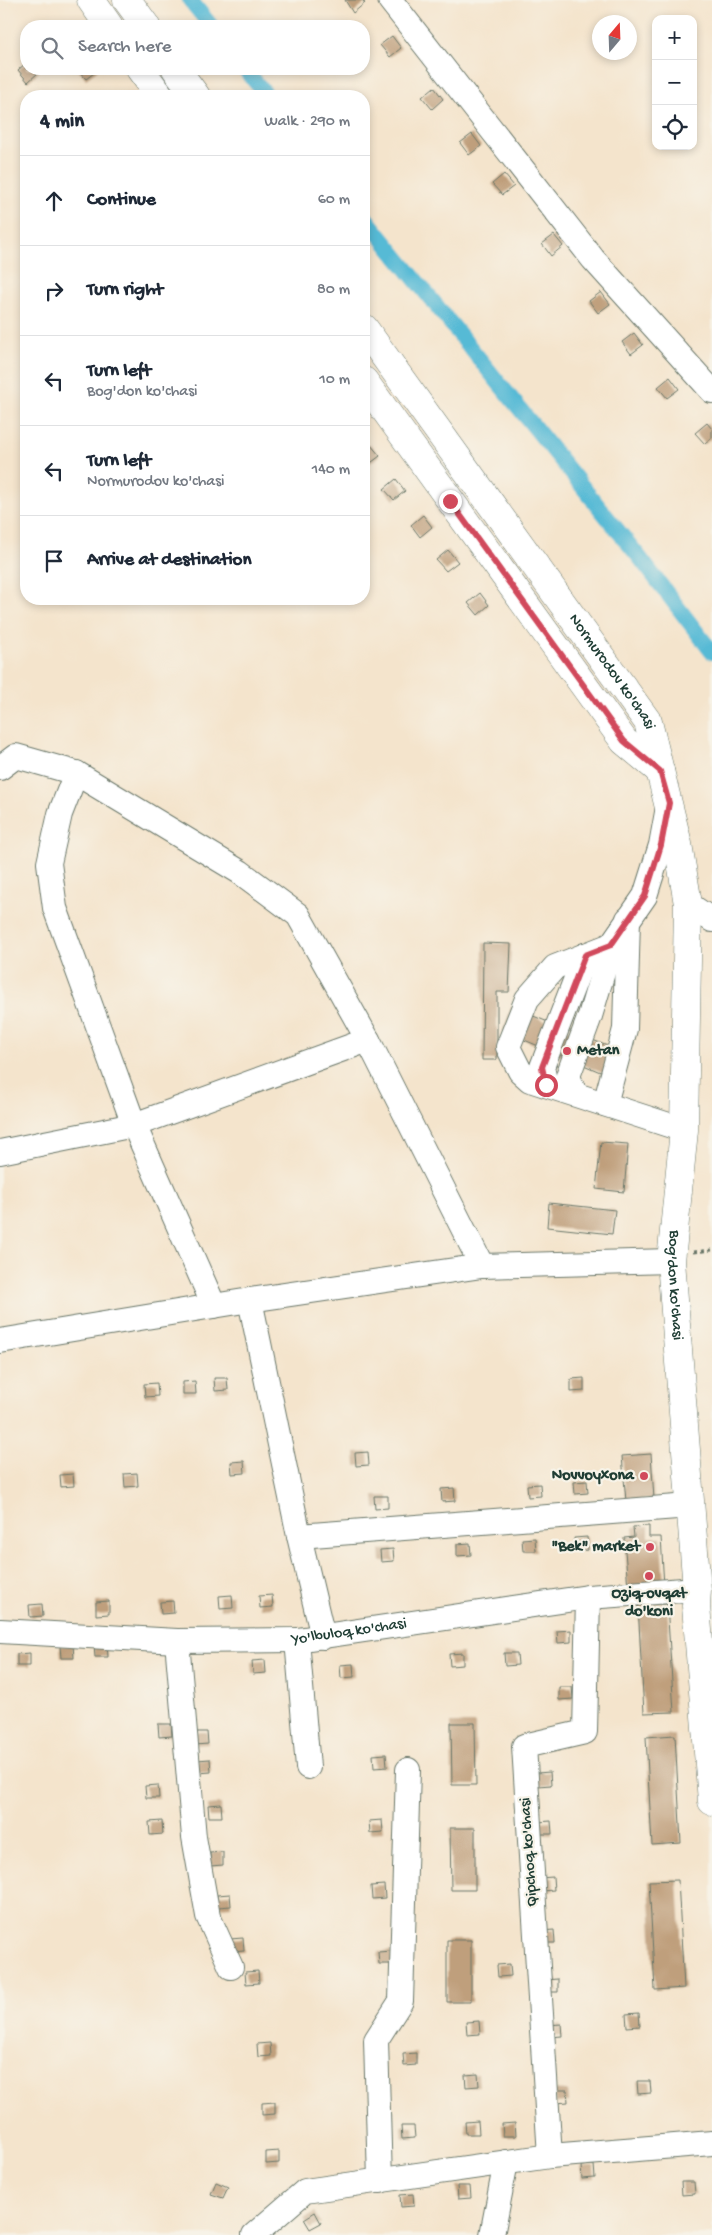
<!DOCTYPE html>
<html lang="en">
<head>
<meta charset="utf-8">
<style>
  :root { --surface:#fff; --page:#f2f2f3; --text:#1f2937; --muted:#747a83; --line:#e0e1e3 }
  body { margin:0; font-family:"Gochi Hand",sans-serif; background:var(--page); color:var(--text) }
  .controls { position:absolute; right:15px; top:15px; display:grid; overflow:hidden; border-radius:10px; box-shadow:0 2px 8px #0003 }
  .controls button { width:45px; height:45px; display:grid; place-items:center; padding:0; border:0; border-bottom:1px solid var(--line); background:var(--surface); color:var(--text); font:25px sans-serif }
  .compass { position:absolute; left:592px; top:15px; width:45px; height:45px; border-radius:50%; background:var(--surface); box-shadow:0 2px 8px #0003; rotate:19deg }
  .stop { position:absolute; width:15px; height:15px; margin:-11px; border:4px solid #d1495b; border-radius:50%; background:#fff }
  .stop.end { background:#d1495b; border-color:#fff; box-shadow:0 1px 5px #0008 }
  .list { margin:0; padding:0; list-style:none }
  h2 { display:flex; justify-content:space-between; align-items:center; height:65px; margin:0; padding:0 20px; font-size:21px }
  h2 small { font-size:16px; font-weight:400; color:var(--muted) }
  .list li { display:grid; grid-template-columns:32px 1fr auto; gap:15px; align-items:center; box-sizing:border-box; height:90px; padding:0 20px; border-top:1px solid var(--line) }
  .list b { display:block; font-size:19px; white-space:nowrap }
  .list p { margin:0; font-size:16px; white-space:nowrap; color:var(--muted) }
  .list em { font-size:16px; font-style:normal; color:var(--muted) }
  .icon { flex:none; width:28px; height:28px; fill:none; stroke:currentColor; stroke-width:2; stroke-linecap:round; stroke-linejoin:round }
  .map { position:relative; flex:none; width:712px; height:2235px; overflow:hidden }
  .search { position:absolute; background:var(--surface); box-shadow:0 2px 8px #0003; left:20px; top:20px; width:350px; height:55px; display:flex; align-items:center; gap:12px; box-sizing:border-box; padding:0 18px; border-radius:20px; color:var(--muted); font-size:19px }
  .panel { position:absolute; background:var(--surface); box-shadow:0 2px 8px #0003; left:20px; top:90px; width:350px; height:515px; border-radius:20px }
  .map>svg:first-child { display:block }
  .lines { fill:none; stroke-linecap:round; stroke-linejoin:round }
  .canal { stroke:#56bad5; stroke-width:16 }
  .building { fill:#bf9f7b }
  .minor-casing { stroke:#6a7769; stroke-width:26 }
  .major-casing { stroke:#6a7769; stroke-width:29 }
  .path { stroke:#6a7769; stroke-width:3; stroke-dasharray:4 4; stroke-linecap:butt }
  .minor { stroke:#fff; stroke-width:24 }
  .major { stroke:#fff; stroke-width:28 }
  .route { stroke:#d1495b; stroke-width:6 }
  .poi-dot { fill:#d1495b; stroke:#f7f3e8; stroke-width:2 }
  .labels { text-anchor:middle; dominant-baseline:central; stroke-width:4.5; stroke-linejoin:round; paint-order:stroke }
  .street-label { font-size:16px; fill:#1f3d34; stroke:#f7f3e8 }
  .poi-label { font-size:16px; font-weight:bold; fill:#1f3d34; stroke:#f7f3e8; text-anchor:end }
</style>
</head>
<body>
<div class="map">
<svg width="712" height="2235" viewBox="0 0 712 2235">
  <rect width="100%" height="100%" fill="#f7f3e8"/>
  <filter id="ink" filterUnits="userSpaceOnUse"><feTurbulence type="fractalNoise" baseFrequency=".02" numOctaves="2"/><feDisplacementMap in="SourceGraphic" scale="10" xChannelSelector="R" yChannelSelector="G"/><feConvolveMatrix kernelMatrix="1 2 1 2 8 2 1 2 1" color-interpolation-filters="sRGB"/></filter>
  <filter id="wash" filterUnits="userSpaceOnUse"><feTurbulence type="fractalNoise" baseFrequency=".0096" numOctaves="4" result="noise"/><feDisplacementMap in="SourceGraphic" scale="20" xChannelSelector="R" yChannelSelector="G"/><feGaussianBlur stdDeviation="1.12" result="paint"/><feColorMatrix in="noise" values="0 0 0 0 0 0 0 0 0 0 0 0 0 0 0 0 0 1.4 0 .05"/><feComposite in="paint" operator="in"/></filter>
  <g filter="url(#wash)">
    <rect width="100%" height="100%" fill="#f4e4cc"/>
    <g class="lines">
      <path class="canal" d="M190 0 211 26
        M245 69 267 96
        M364 216 640 558 712 652"/>
    </g>
    <g id="blocks">
      <path class="building" d="M345 0H362L365 3 353 13Z
        M392 36 401 48 390 57 380 45Z
        M26 63V69H37L39 72 28 82 18 70Z
        M77 69H97L98 70 86 79Z
        M434 87 443 99 432 109 422 97Z
        M472 134 481 146 469 155 460 143Z
        M504 174 514 186 502 195 492 184Z
        M554 235 563 246 551 256 542 244Z
        M601 292 610 304 598 313 589 301Z
        M634 333 643 345 631 354 622 342Z
        M670 377 679 389 667 398 658 387Z
        M707 423 712 429V438L705 444 695 433Z
        M370 444 380 456 368 465 364 460V449Z
        M396 479 405 491 394 500 384 489Z
        M423 515 432 527 420 537 411 525Z
        M448 550 458 562 446 571 436 560Z
        M480 593 489 605 478 615 468 603Z
        M483 943 511 944 509 992H497V1060H482Z
        M511 1007 610 1047 605 1074 503 1031Z
        M601 1142 628 1144 624 1192 596 1189Z
        M549 1203 615 1210 612 1234 547 1227Z
        M214 1378H227L228 1390 215 1391Z
        M584 1378V1391L571 1392V1379Z
        M195 1381 196 1394H183V1382Z
        M157 1383 158 1396 145 1397 144 1384Z
        M368 1452 369 1465 356 1466 355 1453Z
        M651 1454 654 1499 626 1501 622 1456Z
        M244 1461 245 1473 232 1474 231 1462Z
        M137 1473 138 1486 125 1487 124 1474Z
        M73 1474 74 1486 61 1487 60 1475Z
        M587 1481 588 1493 575 1494 574 1482Z
        M540 1484 541 1496 528 1497 527 1485Z
        M454 1488 455 1501 442 1502 441 1489Z
        M374 1496H388V1508L375 1509Z
        M649 1526V1537H661L664 1586 628 1588 624 1538 634 1537 633 1527Z
        M587 1537 588 1550 575 1551 574 1538Z
        M535 1538 536 1551H523L522 1539Z
        M470 1543 471 1555 457 1556V1544Z
        M393 1549 394 1561 381 1562 380 1550Z
        M232 1595 233 1608 220 1609 219 1596Z
        M272 1595 273 1607 260 1608 259 1596Z
        M109 1601V1614L96 1615V1602Z
        M173 1601 174 1613 161 1614 160 1602Z
        M42 1604 43 1616 30 1617 29 1605Z
        M667 1604 674 1712 644 1713 638 1605Z
        M571 1630V1642L558 1643 557 1631Z
        M107 1644 108 1657H95L94 1645Z
        M73 1645 74 1658H61L60 1646Z
        M30 1653V1666H17V1654Z
        M463 1653V1665L450 1666 449 1654Z
        M504 1653H517L518 1665 505 1666Z
        M265 1660 266 1673 253 1674 252 1661Z
        M353 1664 354 1677 341 1678 340 1665Z
        M559 1687H572L573 1699 559 1700Z
        M451 1723H475L476 1785H452Z
        M158 1724H171L172 1736 159 1737Z
        M194 1732H207L208 1744 195 1745Z
        M675 1735 681 1843 652 1845 646 1737Z
        M386 1754 387 1767 374 1768 373 1755Z
        M210 1759 211 1772 198 1773 197 1760Z
        M550 1772 551 1785 538 1786 537 1773Z
        M158 1785 159 1798H146L145 1786Z
        M221 1804 222 1817H209L208 1805Z
        M382 1820 383 1832 370 1833 369 1821Z
        M162 1821 163 1834 150 1835 149 1822Z
        M551 1821 552 1834H539L538 1822Z
        M450 1828H475V1890H451Z
        M223 1852V1865L210 1866V1853Z
        M553 1877 554 1890 541 1891 540 1878Z
        M678 1880 684 1988 655 1990 649 1881Z
        M384 1885 385 1898 372 1899 371 1886Z
        M230 1894 231 1906 218 1907 217 1895Z
        M554 1930 555 1943H542L541 1931Z
        M243 1938 244 1951 231 1952 230 1939Z
        M447 1940H471V2002H447Z
        M391 1951 392 1964H379L378 1952Z
        M510 1964 511 1976 498 1977 497 1965Z
        M258 1971 259 1983 246 1984 245 1972Z
        M558 1979V1992H545L544 1980Z
        M639 2013 640 2026 627 2027 626 2014Z
        M479 2021 480 2034 467 2035 466 2022Z
        M561 2024 562 2036 549 2037 548 2025Z
        M270 2043 271 2056 258 2057 257 2044Z
        M416 2053V2065L404 2066 403 2054Z
        M478 2074 479 2086 466 2087 465 2075Z
        M637 2081H650L651 2093 638 2094Z
        M554 2090H567L568 2102 555 2103Z
        M275 2102V2114L262 2115V2103Z
        M478 2121 479 2134H466L465 2122Z
        M515 2123 516 2136H503L502 2124Z
        M401 2126H414L415 2138 402 2139Z
        M279 2151V2163L266 2164V2152Z
        M594 2165 595 2178 582 2179 581 2166Z
        M216 2182 228 2187 223 2198 211 2194Z
        M681 2182H694L695 2194 682 2195Z
        M457 2186H470L471 2198 458 2199Z
        M413 2194 414 2206 401 2207 400 2195Z
        M315 2212 321 2223 310 2229 304 2219Z"/>
    </g>
  </g>
  <g filter="url(#ink)">
    <use href="#blocks" fill-opacity="0" stroke="#6a7769" stroke-width="1"/>
    <g class="lines">
      <g class="minor-casing">
        <g id="minor">
          <path d="M390 0 593 259 712 391"/>
          <path d="M0 768 16 756 76 773 240 872 298 915 368 1040 482 1266"/>
          <path d="M76 773 60 814 49 863 55 908 134 1125 214 1306"/>
          <path d="M688 904 712 920"/>
          <path d="M611 945 555 967 527 999 508 1047 520 1071 530 1080 684 1130"/>
          <path d="M546 1085 542 1067 585 955"/>
          <path d="M575 1094 568 1076 590 1016 611 945 645 896 661 845 668 807"/>
          <path d="M605 1104 625 1029 628 919"/>
          <path d="M0 1152 134 1125 368 1040"/>
          <path d="M250 1300 299 1536 323 1637"/>
          <path d="M0 1341 250 1300 482 1266 671 1261"/>
          <path d="M299 1536 690 1506"/>
          <path id="s1" d="M0 1631 177 1641 297 1640 588 1597 697 1589"/>
          <path d="M297 1640 308 1767"/>
          <path d="M177 1641 194 1837 208 1916 231 1967"/>
          <path d="M550 2156 524 1746 585 1732 588 1597"/>
          <path d="M380 2181 376 2040 401 2001 408 1770"/>
          <path d="M254 2235 305 2191 550 2156 712 2143"/>
          <path d="M492 2235 506 2162"/>
        </g>
      </g>
      <g class="major-casing">
        <g id="major">
          <path d="M91 0 109 26"/>
          <path d="M127 0 146 26"/>
          <path d="M140 69 160 96"/>
          <path d="M176 69 196 96"/>
          <path id="s2" d="M364 328 648 722 678 844 688 904 684 1130 671 1261 697 1589 696 1606 712 1801"/>
          <path d="M364 381 624 741 660 771"/>
        </g>
      </g>
      <path class="path" d="M693 1252 712 1250"/>
      <use href="#minor" class="minor"/>
      <use href="#major" class="major"/>
    </g>
  </g>
  <g class="lines" filter="url(#ink)">
    <path class="route" d="M450 501 624 741 660 771 669 803 661 845 645 896 611 945 585 955 542 1067 546 1085"/>
  </g>
  <g class="poi-dot">
    <circle cx="567" cy="1051" r="5"/>
    <circle cx="644" cy="1476" r="5"/>
    <circle cx="650" cy="1547" r="5"/>
    <circle cx="649" cy="1576" r="5"/>
  </g>
  <g class="labels">
    <g class="street-label">
      <text stroke="none"><textPath href="#s2" startOffset="424">Normurodov ko'chasi</textPath></text>
      <text stroke="none"><textPath href="#s2" startOffset="1054">Bog'don ko'chasi</textPath></text>
      <text stroke="none"><textPath href="#s1" startOffset="350">Yo'lbuloq ko'chasi</textPath></text>
      <text transform="translate(530 1852) rotate(-94)">Qipchoq ko'chasi</text>
    </g>
    <g class="poi-label">
      <text x="577" y="1051" text-anchor="start">Metan</text>
      <text x="634" y="1476">Novvoyxona</text>
      <text x="640" y="1547">"Bek" market</text>
      <text x="649" y="1594" text-anchor="middle">Oziq-ovqat<tspan x="649" dy="18">do'koni</tspan></text>
    </g>
  </g>
</svg>
<div class="controls">
<button>+</button>
<button>−</button>
<button><svg class="icon" aria-label="locate" viewBox="0 0 24 24"><circle cx="12" cy="12" r="6"/><path d="M12 2v4M12 18v4M2 12h4M18 12h4"/></svg></button>
</div>
<svg class="compass" viewBox="-18 -18 36 36"><path d="M0-13l5 13h-10z" fill="#e53935"/><path d="M0 13l5-13h-10z" fill="#747a83"/></svg>
<div class="stop" style="left:546px;top:1085px"></div>
<div class="stop end" style="left:450px;top:501px"></div>
<div class="search"><svg class="icon" aria-label="search" viewBox="0 0 24 24"><circle cx="10" cy="10" r="6"/><path d="M15 15l6 6"/></svg>Search here</div>
<section class="panel">
<h2>4 min<small>Walk · 290 m</small></h2>
<ul class="list">
<li><svg class="icon" aria-label="ahead" viewBox="0 0 24 24"><path d="M12 20V5M6 11l6-6 6 6"/></svg><div><b>Continue</b></div><em>60 m</em></li>
<li><svg class="icon" aria-label="right" viewBox="0 0 24 24"><path d="M7 20v-9h11M14 6l5 5-5 5"/></svg><div><b>Turn right</b></div><em>80 m</em></li>
<li><svg class="icon" aria-label="left" viewBox="0 0 24 24"><path d="M17 20v-9H6M10 6l-5 5 5 5"/></svg><div><b>Turn left</b><p>Bog'don ko'chasi</p></div><em>10 m</em></li>
<li><svg class="icon" aria-label="left" viewBox="0 0 24 24"><path d="M17 20v-9H6M10 6l-5 5 5 5"/></svg><div><b>Turn left</b><p>Normurodov ko'chasi</p></div><em>140 m</em></li>
<li><svg class="icon" aria-label="arrive" viewBox="0 0 24 24"><path d="M6 21V4h12l-3 4 3 4H6"/></svg><div><b>Arrive at destination</b></div></li>
</ul>
</section>
</div>
</body>
</html>
